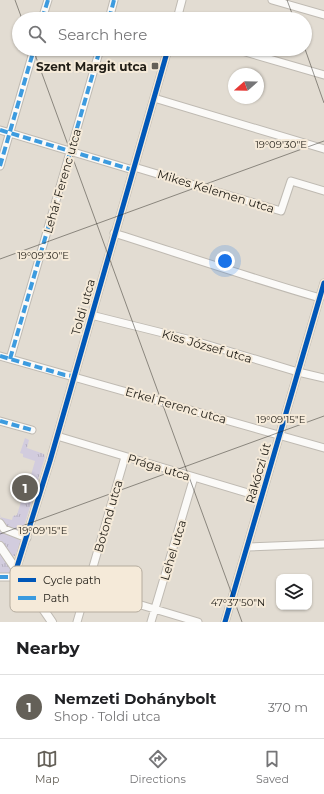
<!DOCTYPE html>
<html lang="en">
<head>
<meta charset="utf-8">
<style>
  :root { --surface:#fff; --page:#f2f2f2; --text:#202124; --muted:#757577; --line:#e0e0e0; --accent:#646058 }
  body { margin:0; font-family:Montserrat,sans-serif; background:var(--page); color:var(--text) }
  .controls { position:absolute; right:12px; bottom:12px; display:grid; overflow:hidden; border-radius:8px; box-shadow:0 1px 3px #0004 }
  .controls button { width:36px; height:36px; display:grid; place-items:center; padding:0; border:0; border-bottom:1px solid var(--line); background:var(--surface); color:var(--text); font:20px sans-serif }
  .compass { position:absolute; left:228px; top:68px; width:36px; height:36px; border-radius:50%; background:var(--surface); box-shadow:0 1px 3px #0004; rotate:250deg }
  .you { position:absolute; left:225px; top:261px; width:14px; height:14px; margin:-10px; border:3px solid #fff; border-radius:50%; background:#1a73e8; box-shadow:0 0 0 6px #1a73e833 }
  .badge { display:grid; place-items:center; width:26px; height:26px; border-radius:50%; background:var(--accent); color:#fff; font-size:13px; font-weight:700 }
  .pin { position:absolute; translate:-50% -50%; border:2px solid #fff; box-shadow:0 1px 4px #0006 }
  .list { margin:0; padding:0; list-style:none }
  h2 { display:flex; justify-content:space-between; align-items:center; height:52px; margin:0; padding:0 16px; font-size:17px }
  h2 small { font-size:13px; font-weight:400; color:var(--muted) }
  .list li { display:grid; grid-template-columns:26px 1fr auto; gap:12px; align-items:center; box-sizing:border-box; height:64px; padding:0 16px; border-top:1px solid var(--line) }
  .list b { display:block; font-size:15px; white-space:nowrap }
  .list p { margin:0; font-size:13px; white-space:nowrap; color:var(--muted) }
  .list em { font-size:13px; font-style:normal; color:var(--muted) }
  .icon { flex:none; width:22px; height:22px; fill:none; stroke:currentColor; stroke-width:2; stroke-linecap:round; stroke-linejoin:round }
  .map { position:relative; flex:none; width:324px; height:622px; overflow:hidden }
  .search { position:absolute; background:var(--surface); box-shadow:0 1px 3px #0004; left:12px; right:12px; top:12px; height:44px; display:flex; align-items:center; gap:10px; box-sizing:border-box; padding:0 14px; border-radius:22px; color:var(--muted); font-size:15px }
  .sheet { height:116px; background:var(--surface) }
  nav { display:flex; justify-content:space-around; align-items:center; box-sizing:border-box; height:56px; border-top:1px solid var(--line); background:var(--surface); font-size:11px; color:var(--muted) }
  nav a { display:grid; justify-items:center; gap:2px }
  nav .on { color:var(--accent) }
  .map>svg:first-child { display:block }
  .grass { fill:url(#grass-tufts) }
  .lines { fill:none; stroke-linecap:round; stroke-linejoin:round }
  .minor-casing { stroke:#bfbab2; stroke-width:9 }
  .tertiary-casing { stroke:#bfbab2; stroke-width:10 }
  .minor { stroke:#fbfaf8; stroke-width:7 }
  .tertiary { stroke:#fbfaf8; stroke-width:8 }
  .quiet { stroke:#3c9bdf; stroke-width:4; stroke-dasharray:8 4; stroke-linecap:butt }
  .cycleway-casing { stroke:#f5ead9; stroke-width:8 }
  .cycleway { stroke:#0057b8; stroke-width:5 }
  .ticks { fill:none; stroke:#201d16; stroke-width:1; stroke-opacity:0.45 }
  .poi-dot { fill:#646058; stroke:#f5ead9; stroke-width:1.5 }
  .labels { text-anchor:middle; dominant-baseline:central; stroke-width:4; stroke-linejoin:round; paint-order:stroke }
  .poi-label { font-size:12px; font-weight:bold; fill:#201d16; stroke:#f5ead9; text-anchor:end }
  .street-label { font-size:12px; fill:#201d16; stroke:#f5ead9 }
  .key { fill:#f5ead9; stroke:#b5ac9e; stroke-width:1 }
  .key-label { font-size:11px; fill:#201d16 }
  .ticks-label { font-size:10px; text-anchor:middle; fill:#201d16; stroke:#f5ead9; stroke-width:4; stroke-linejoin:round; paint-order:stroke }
</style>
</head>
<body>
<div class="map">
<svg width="324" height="622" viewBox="0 0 324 622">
  <defs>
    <pattern id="grass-tufts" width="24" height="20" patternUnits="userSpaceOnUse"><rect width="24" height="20" fill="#d2ccde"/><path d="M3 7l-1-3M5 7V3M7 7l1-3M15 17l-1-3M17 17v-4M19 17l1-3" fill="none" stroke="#b4afbe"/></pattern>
  </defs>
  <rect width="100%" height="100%" fill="#e2dcd2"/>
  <path class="grass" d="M25 438 29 440 27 448 44 454 45 457 22 533C10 528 0 526 0 512V517L12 520 13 516 17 515 23 495 25 496 35 461 23 457V454L20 453Z
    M0 528 21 541 15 556H10L0 541Z
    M0 552 19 580 15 582 0 575Z"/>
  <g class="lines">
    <g class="minor-casing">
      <path id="minor" d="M272 0 324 15
        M42 19 48 0
        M109 19 114 0
        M177 19 182 0
        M235 49 324 75
        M154 98 324 149
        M0 130 133 170
        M0 166 34 49
        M134 167 281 211 291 181 324 191
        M114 233C183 255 251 278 320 298
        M91 315 195 341 298 372 324 378
        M0 356 324 448
        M10 359 100 49
        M0 421 32 430
        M57 436 261 497
        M0 523 4 529 27 538
        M247 547 324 544
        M16 570 50 461 168 49
        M34 573 198 622
        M0 577H13
        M77 622 125 457
        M151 622 194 477
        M225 622 324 283"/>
    </g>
    <g class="tertiary-casing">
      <path id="tertiary" d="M0 546 52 622"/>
    </g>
    <use href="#minor" class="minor"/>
    <use href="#tertiary" class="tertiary"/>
    <path class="quiet" d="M42 19 48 0
      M109 19 114 0
      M0 130 133 170
      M0 166 34 49
      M0 356 65 375 74 376
      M10 359 100 49
      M0 421 32 430
      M0 577H13"/>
    <g class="cycleway-casing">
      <path id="cycleway" d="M16 570 50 461 168 49
        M225 622 324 283"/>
    </g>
    <use href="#cycleway" class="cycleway"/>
  </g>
  <path class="ticks" d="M15 0 22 19M287 0 294 19M33 49 242 622M305 49 324 103M0 259 324 141M0 534 324 416"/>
  <rect class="poi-dot" x="151" y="62" width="8" height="8" rx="2"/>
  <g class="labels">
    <g class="poi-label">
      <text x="147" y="66">Szent Margit utca</text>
    </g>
    <g class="street-label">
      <text transform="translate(62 181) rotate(-74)">Lehár Ferenc utca</text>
      <text transform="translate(216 191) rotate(17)">Mikes Kelemen utca</text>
      <text transform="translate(83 307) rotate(-74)">Toldi utca</text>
      <text transform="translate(207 346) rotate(16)">Kiss József utca</text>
      <text transform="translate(176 405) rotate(16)">Erkel Ferenc utca</text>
      <text transform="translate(159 467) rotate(17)">Prága utca</text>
      <text transform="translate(258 473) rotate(-74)">Rákóczi út</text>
      <text transform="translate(108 516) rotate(-74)">Botond utca</text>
      <text transform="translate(173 550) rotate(-73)">Lehel utca</text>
    </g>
  </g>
  <rect x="10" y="566" width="132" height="46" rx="6" class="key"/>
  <rect x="18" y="578" width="18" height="4" fill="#0057b8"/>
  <rect x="18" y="596" width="18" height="4" fill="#3c9bdf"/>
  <g class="key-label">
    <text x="43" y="584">Cycle path</text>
    <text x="43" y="602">Path</text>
  </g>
  <g class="ticks-label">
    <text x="281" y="148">19°09'30"E</text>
    <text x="43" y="259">19°09'30"E</text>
    <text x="281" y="423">19°09'15"E</text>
    <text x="43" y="534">19°09'15"E</text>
    <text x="238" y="606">47°37'50"N</text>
  </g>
</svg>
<div class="controls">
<button><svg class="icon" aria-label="layers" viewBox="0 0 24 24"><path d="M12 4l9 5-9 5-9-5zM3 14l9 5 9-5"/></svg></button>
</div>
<svg class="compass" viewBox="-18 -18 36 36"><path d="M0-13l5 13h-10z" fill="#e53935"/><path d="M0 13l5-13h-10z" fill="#757577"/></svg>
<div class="you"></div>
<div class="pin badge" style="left:25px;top:488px">1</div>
<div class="search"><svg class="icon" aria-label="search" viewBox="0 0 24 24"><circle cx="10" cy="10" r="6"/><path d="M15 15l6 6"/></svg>Search here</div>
</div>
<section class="sheet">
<h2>Nearby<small></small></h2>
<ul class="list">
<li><span class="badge">1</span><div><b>Nemzeti Dohánybolt</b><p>Shop · Toldi utca</p></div><em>370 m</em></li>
</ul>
</section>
<nav>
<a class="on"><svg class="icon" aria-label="map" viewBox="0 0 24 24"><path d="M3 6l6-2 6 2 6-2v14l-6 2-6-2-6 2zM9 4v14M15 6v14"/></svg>Map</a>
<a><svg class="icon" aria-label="directions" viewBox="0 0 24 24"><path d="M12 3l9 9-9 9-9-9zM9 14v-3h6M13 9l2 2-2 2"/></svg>Directions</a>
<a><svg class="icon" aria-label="saved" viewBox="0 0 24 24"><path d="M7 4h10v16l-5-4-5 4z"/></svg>Saved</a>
</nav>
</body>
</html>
